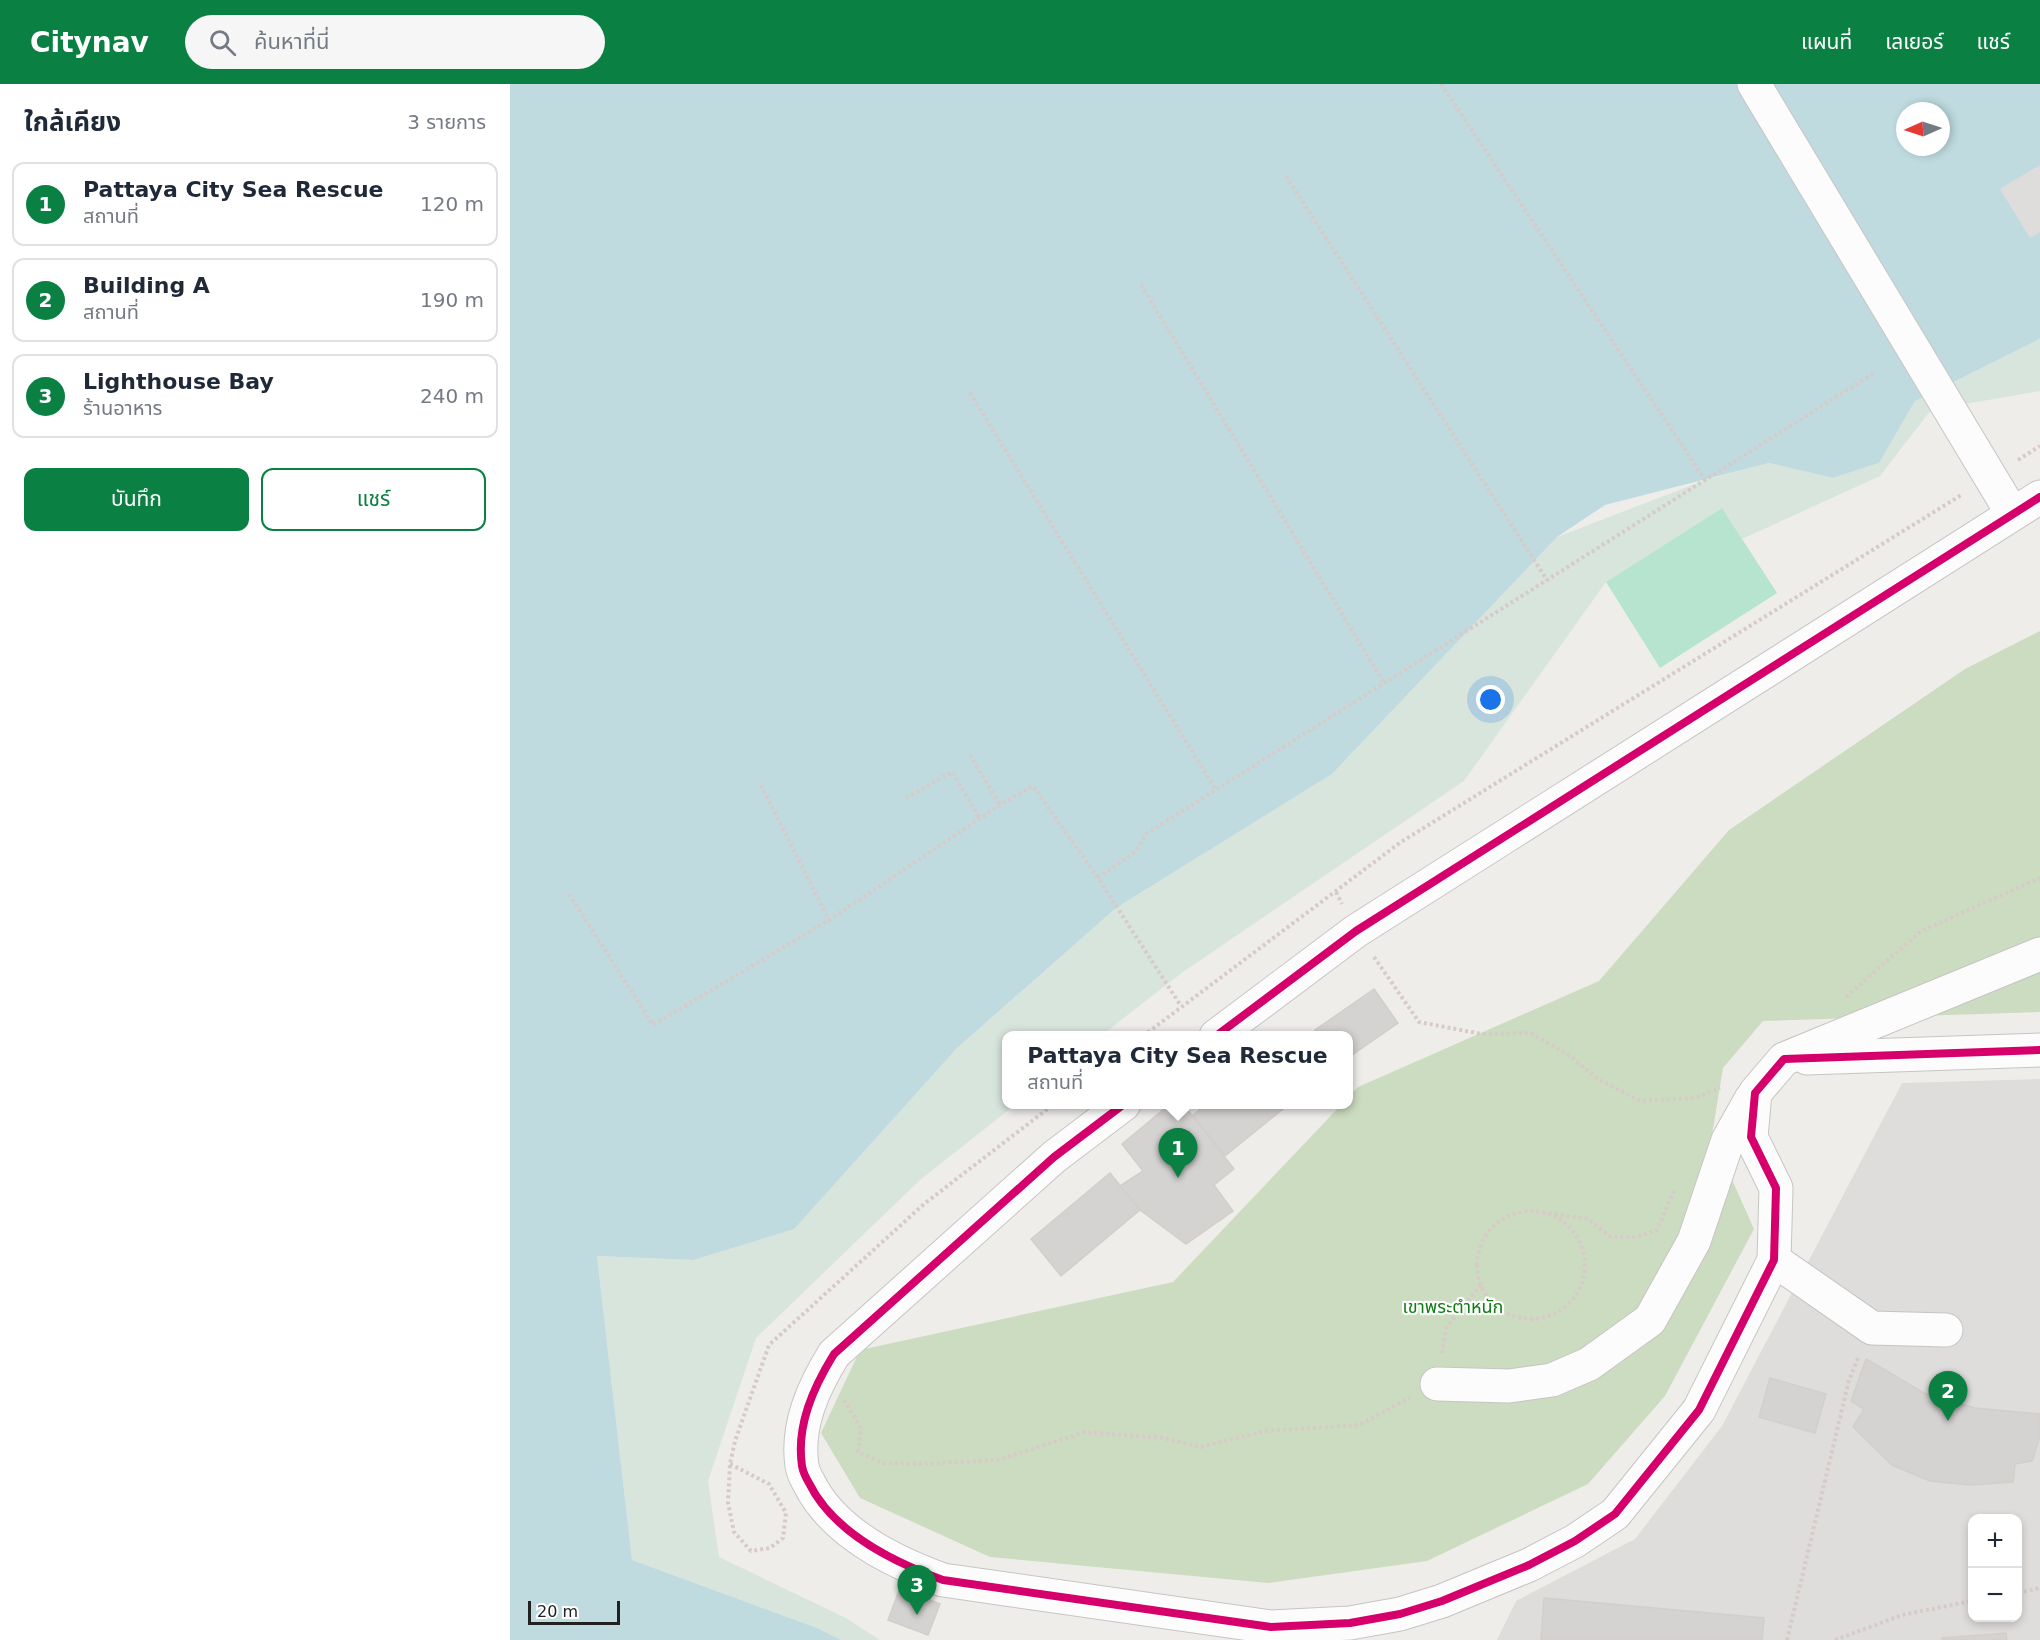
<!DOCTYPE html>
<html lang="th">
<head>
<meta charset="utf-8">
<style>
  :root { --surface:#fff; --page:#f6f6f7; --text:#1f2937; --muted:#747a83; --line:#e0e1e3; --accent:#0b8043 }
  body { margin:0; font-family:"DejaVu Sans","Noto Sans Thai",sans-serif; background:var(--page); color:var(--text) }
  .controls { position:absolute; right:18px; bottom:18px; display:grid; overflow:hidden; border-radius:12px; box-shadow:0 3px 9px #0003 }
  .controls button { width:54px; height:54px; display:grid; place-items:center; padding:0; border:0; border-bottom:2px solid var(--line); background:var(--surface); color:var(--text); font:30px sans-serif }
  .compass { position:absolute; left:1386px; top:18px; width:54px; height:54px; border-radius:50%; background:var(--surface); box-shadow:0 3px 9px #0003; rotate:267deg }
  .scale { position:absolute; left:18px; bottom:15px; width:92px; box-sizing:border-box; padding-left:6px; border:3px solid #212121; border-top:0; font-size:16px; line-height:21px; white-space:nowrap; color:#212121; -webkit-text-stroke:4px #fff; paint-order:stroke }
  .you { position:absolute; left:981px; top:616px; width:21px; height:21px; margin:-15px; border:4px solid #fff; border-radius:50%; background:#1a73e8; box-shadow:0 0 0 9px #1a73e833 }
  .badge { display:grid; place-items:center; width:39px; height:39px; border-radius:50%; background:var(--accent); color:#fff; font-size:20px; font-weight:700 }
  .pin { position:absolute; translate:-50% -50px; filter:drop-shadow(0 2px 3px #0008) }
  .pin::after { content:''; position:absolute; top:32px; width:21px; height:18px; background:inherit; clip-path:polygon(0 0,100% 0,50% 100%) }
  .popup { position:absolute; left:492px; top:947px; width:351px; height:78px; box-sizing:border-box; display:grid; place-content:center; border-radius:12px; background:var(--surface); filter:drop-shadow(0 2px 4px #0005); font-size:20px; white-space:nowrap; color:var(--muted) }
  .popup b { font-size:22px; color:var(--text) }
  .popup::after { content:''; position:absolute; left:50%; top:100%; margin-left:-12px; border:12px solid transparent; border-top-color:var(--surface) }
  .list { margin:0; padding:0; list-style:none }
  h2 { display:flex; justify-content:space-between; align-items:center; height:78px; margin:0; padding:0 24px; font-size:26px }
  h2 small { font-size:20px; font-weight:400; color:var(--muted) }
  .list li { display:grid; grid-template-columns:39px 1fr auto; gap:18px; align-items:center; box-sizing:border-box; height:84px; margin:0 12px 12px; padding:0 12px; border:2px solid var(--line); border-radius:12px }
  .list b { display:block; font-size:22px; white-space:nowrap }
  .list p { margin:0; font-size:20px; white-space:nowrap; color:var(--muted) }
  .list em { font-size:20px; font-style:normal; color:var(--muted) }
  .actions { display:flex; gap:12px; padding:18px 24px }
  .actions a { flex:1; padding:14px 0; border:2px solid var(--accent); border-radius:12px; text-align:center; font-size:21px; color:var(--accent) }
  .actions .main { background:var(--accent); color:#fff }
  .icon { flex:none; width:33px; height:33px; fill:none; stroke:currentColor; stroke-width:2; stroke-linecap:round; stroke-linejoin:round }
  .map { position:relative; flex:none; width:1530px; height:1556px; overflow:hidden }
  header { display:flex; align-items:center; gap:36px; box-sizing:border-box; height:84px; padding:0 30px; background:var(--accent); color:#fff }
  header strong { font-size:28px }
  nav { display:flex; gap:33px; margin-inline-start:auto; font-size:21px }
  .search { width:420px; height:54px; background:var(--page); display:flex; align-items:center; gap:15px; box-sizing:border-box; padding:0 21px; border-radius:33px; color:var(--muted); font-size:22px }
  main { display:flex }
  aside { flex:1; background:var(--surface) }
  .map>svg:first-child { display:block }
  .residential { fill:#dedddb; fill-rule:evenodd }
  .forest { fill:#ccdcc0 }
  .wetland { fill:#d8e5dd }
  .pitch { fill:#b7e4cf }
  .water { fill:#bfdbe0; fill-rule:evenodd }
  .pier { fill:#dedddc }
  .building { fill:#d5d3d1; stroke:#d2cfcb; stroke-width:1.5 }
  .lines { fill:none; stroke-linecap:round; stroke-linejoin:round }
  .minor-casing { stroke:#c6c5c4; stroke-width:35 }
  .path { stroke:#d7cac9; stroke-width:4; stroke-dasharray:3 3; stroke-linecap:butt }
  .minor { stroke:#fdfcfc; stroke-width:33 }
  .cycleway-casing { stroke:#fff; stroke-width:11 }
  .cycleway { stroke:#d6006c; stroke-width:8 }
  .labels { text-anchor:middle; dominant-baseline:central; stroke-width:4.5; stroke-linejoin:round; paint-order:stroke }
  .park-label { font-size:18px; fill:#107e14; stroke:#fff }
</style>
</head>
<body>
<header>
<strong>Citynav</strong>
<div class="search"><svg class="icon" aria-label="search" viewBox="0 0 24 24"><circle cx="10" cy="10" r="6"/><path d="M15 15l6 6"/></svg>ค้นหาที่นี่</div>
<nav><a>แผนที่</a><a>เลเยอร์</a><a>แชร์</a></nav>
</header>
<main>
<aside>
<h2>ใกล้เคียง<small>3 รายการ</small></h2>
<ul class="list">
<li><span class="badge">1</span><div><b>Pattaya City Sea Rescue</b><p>สถานที่</p></div><em>120 m</em></li>
<li><span class="badge">2</span><div><b>Building A</b><p>สถานที่</p></div><em>190 m</em></li>
<li><span class="badge">3</span><div><b>Lighthouse Bay</b><p>ร้านอาหาร</p></div><em>240 m</em></li>
</ul>
<div class="actions"><a class="main">บันทึก</a><a>แชร์</a></div>
</aside>
<div class="map">
<svg width="1530" height="1556" viewBox="0 0 1530 1556">
  <rect width="100%" height="100%" fill="#efedea"/>
  <path class="residential" d="M1530 995V1556H987L1006 1517 1125 1455 1212 1342 1392 999ZM1462 1434H1508V1534H1462Z"/>
  <path class="forest" d="M1530 547V928L1253 937 1213 984 1202 1051 1244 1145 1155 1312 1078 1400 917 1477 758 1499 480 1473 350 1414 311 1349 350 1266 663 1198 831 1021 839 1020V1012L848 1003 1089 897 1219 746 1455 585Z"/>
  <path class="wetland" d="M1530 255V307L1421 326 1370 392 1232 455 1212 424 1096 498 954 697 673 888 592 951 497 952V1020L505 1021 410 1096 246 1254 198 1397 209 1473 336 1534 370 1556H331L307 1544 122 1476 87 1172 183 1176 446 965 606 824 822 690 1047 453 1195 396 1259 379 1323 394 1369 379 1405 317Z"/>
  <path class="pitch" d="M1212 424 1267 509 1150 584 1096 498Z"/>
  <path class="water" d="M0 0H1530V255L1405 317 1369 379 1323 394 1259 379 1095 421 1047 453 822 690 606 824 446 965 284 1145 183 1176 87 1172 122 1476 307 1544 331 1556H0ZM1395 27H1431V63H1395Z"/>
  <path class="pier" d="M1530 81V148L1520 154 1490 105Z"/>
  <path class="building" d="M864 905 888 939 839 973V952H809L805 946Z
    M660 1020H673L724 1085 704 1101 723 1127 676 1160 630 1126 610 1102 633 1087 612 1060Z
    M697 1020H779L715 1072 683 1031Z
    M600 1089 630 1126 551 1192 521 1155Z
    M1356 1275 1414 1309 1465 1324 1530 1330V1352L1522 1377 1505 1380 1503 1398 1460 1401 1420 1397 1382 1381 1343 1343 1354 1325 1341 1317Z
    M1260 1294 1316 1310 1305 1349 1249 1333Z
    M390 1504 430 1520 418 1551 378 1536Z
    M1034 1514 1254 1534 1252 1556H1031Z
    M1496 1549 1497 1556H1432V1554Z"/>
  <g class="lines">
    <g class="minor-casing">
      <path id="minor" d="M1244 0 1502 429
        M706 952 846 847 1530 413
        M1297 974 1530 966
        M614 1020 544 1073 324 1270C303 1304 286 1342 292 1382 293 1388 296 1394 299 1399 323 1448 383 1478 433 1496L761 1543 840 1539 890 1530 932 1517 1019 1481 1065 1457 1105 1430 1189 1326 1264 1176 1266 1104 1241 1053 1245 1009 1274 975 1530 870
        M1264 1176 1362 1244 1436 1246
        M927 1300 999 1302 1042 1296 1079 1280 1140 1236 1184 1157 1218 1056 1241 1015"/>
    </g>
    <path class="path" d="M931 0 1195 396
      M776 92 1037 496
      M631 201 874 599
      M460 309 706 706
      M1508 376 1530 362
      M460 671 490 721
      M251 701 319 836
      M396 714 442 688 470 735
      M588 794 626 767 636 750 1364 289
      M826 808 832 820
      M59 810 143 941 319 836 490 721 523 702 588 794 671 922
      M864 873 909 938 972 950 1021 949 1060 972 1089 996 1130 1017 1185 1014 1210 1004
      M1336 913 1411 847 1530 794
      M633 952 891 758 1453 410
      M967 1181a54 54 0 1 1 108 0a54 54 0 1 1-108 0Z
      M1033 1128 1078 1135 1101 1153H1127L1147 1146 1164 1107
      M932 1269 936 1244 971 1201
      M334 1316 351 1344 348 1368 373 1379 409 1380 488 1376 575 1348 653 1354 691 1363 755 1347 849 1341 900 1314
      M220 1380 259 1400 276 1429 273 1454 260 1464 241 1467 224 1448 218 1419 220 1380 225 1357 259 1261 414 1120 544 1020
      M1508 1509 1530 1504
      M1277 1556 1339 1296 1349 1272
      M1325 1556 1392 1531 1462 1517"/>
    <use href="#minor" class="minor"/>
    <g class="cycleway-casing">
      <path id="cycleway" d="M706 952 846 847 1530 413
        M614 1020 544 1073 324 1270C303 1304 286 1342 292 1382 293 1388 296 1394 299 1399 323 1448 383 1478 433 1496L761 1543 840 1539 890 1530 932 1517 1019 1481 1065 1457 1105 1430 1189 1326 1264 1176 1266 1104 1241 1053 1245 1009 1274 975 1530 966"/>
    </g>
    <use href="#cycleway" class="cycleway"/>
  </g>
  <g class="labels">
    <g class="park-label">
      <text x="943" y="1222">เขาพระตำหนัก</text>
    </g>
  </g>
</svg>
<div class="controls">
<button>+</button>
<button>−</button>
</div>
<svg class="compass" viewBox="-18 -18 36 36"><path d="M0-13l5 13h-10z" fill="#e53935"/><path d="M0 13l5-13h-10z" fill="#747a83"/></svg>
<div class="scale">20 m</div>
<div class="you"></div>
<div class="pin badge" style="left:668px;top:1094px">1</div>
<div class="popup"><b>Pattaya City Sea Rescue</b>สถานที่</div>
<div class="pin badge" style="left:1438px;top:1337px">2</div>
<div class="pin badge" style="left:407px;top:1531px">3</div>
</div>
</main>
</body>
</html>
